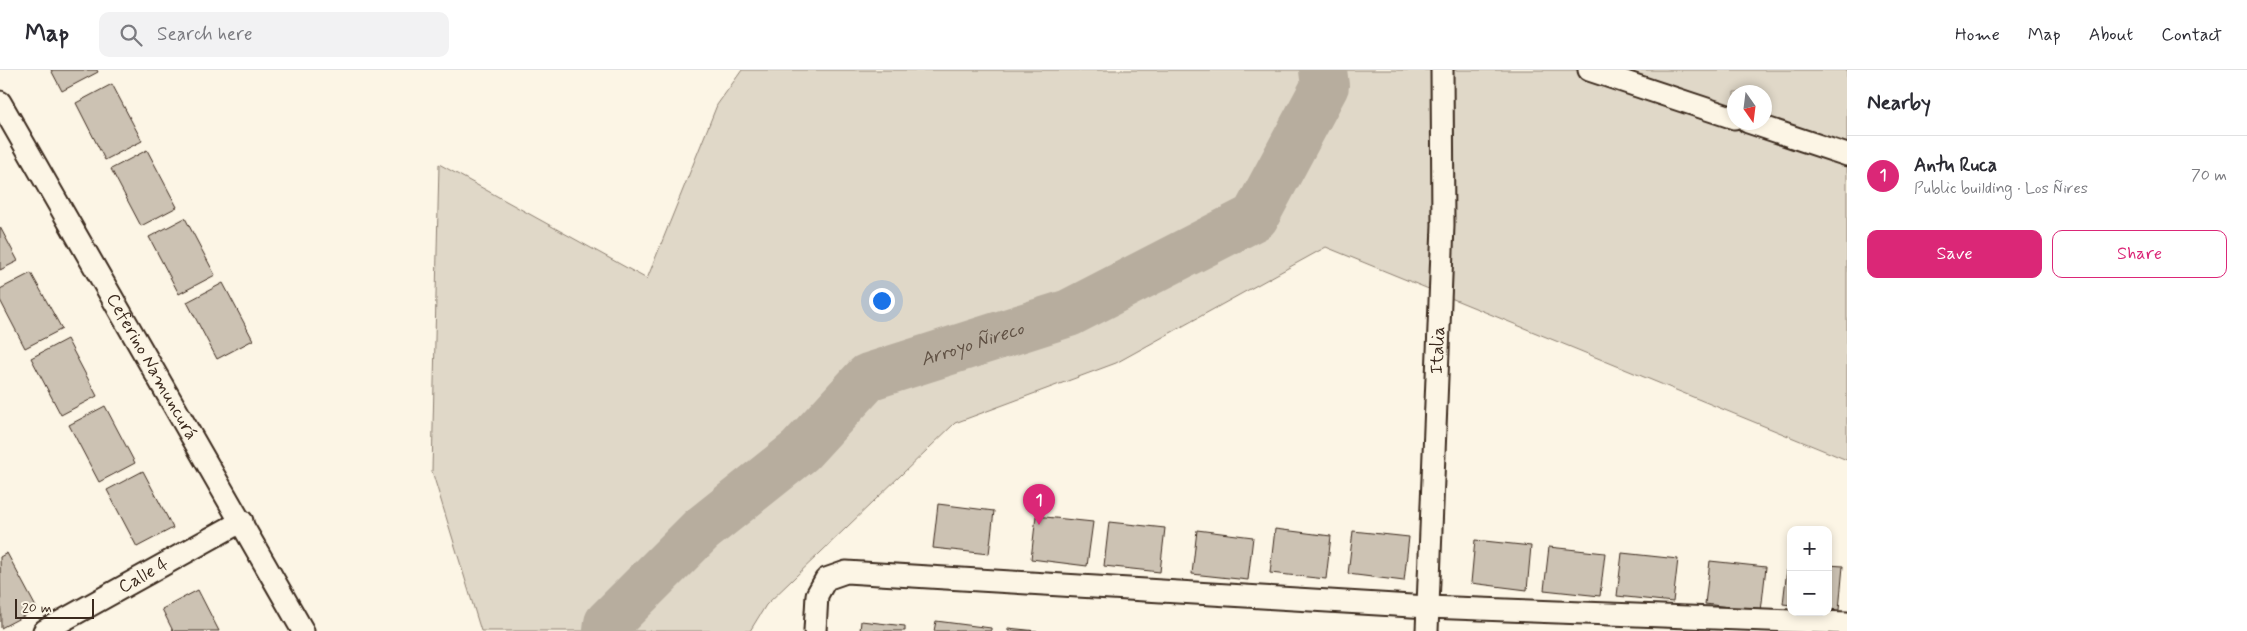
<!DOCTYPE html>
<html lang="en">
<head>
<meta charset="utf-8">
<style>
  :root { --surface:#fff; --page:#f2f2f3; --text:#2b2b33; --muted:#7c7c81; --line:#e1e1e2; --accent:#db2777 }
  body { margin:0; font-family:Mynerve,sans-serif; background:var(--page); color:var(--text) }
  .controls { position:absolute; right:15px; bottom:15px; display:grid; overflow:hidden; border-radius:10px; box-shadow:0 2px 8px #0003 }
  .controls button { width:45px; height:45px; display:grid; place-items:center; padding:0; border:0; border-bottom:1px solid var(--line); background:var(--surface); color:var(--text); font:25px sans-serif }
  .compass { position:absolute; left:1727px; top:15px; width:45px; height:45px; border-radius:50%; background:var(--surface); box-shadow:0 2px 8px #0003; rotate:166deg }
  .scale { position:absolute; left:15px; bottom:12px; width:79px; box-sizing:border-box; padding-left:5px; border:2px solid #3b2a1e; border-top:0; font-size:14px; line-height:18px; white-space:nowrap; color:#3b2a1e; -webkit-text-stroke:4px #fcf5e5; paint-order:stroke }
  .you { position:absolute; left:881px; top:230px; width:18px; height:18px; margin:-12px; border:4px solid #fff; border-radius:50%; background:#1a73e8; box-shadow:0 0 0 8px #1a73e833 }
  .badge { display:grid; place-items:center; width:32px; height:32px; border-radius:50%; background:var(--accent); color:#fff; font-size:16px; font-weight:700 }
  .pin { position:absolute; translate:-50% -41px; filter:drop-shadow(0 1px 2px #0008) }
  .pin::after { content:''; position:absolute; top:26px; width:18px; height:15px; background:inherit; clip-path:polygon(0 0,100% 0,50% 100%) }
  .list { margin:0; padding:0; list-style:none }
  h2 { display:flex; justify-content:space-between; align-items:center; height:65px; margin:0; padding:0 20px; font-size:21px }
  h2 small { font-size:16px; font-weight:400; color:var(--muted) }
  .list li { display:grid; grid-template-columns:32px 1fr auto; gap:15px; align-items:center; box-sizing:border-box; height:80px; padding:0 20px; border-top:1px solid var(--line) }
  .list b { display:block; font-size:19px; white-space:nowrap }
  .list p { margin:0; font-size:16px; white-space:nowrap; color:var(--muted) }
  .list em { font-size:16px; font-style:normal; color:var(--muted) }
  .actions { display:flex; gap:10px; padding:15px 20px }
  .actions a { flex:1; padding:11px 0; border:1px solid var(--accent); border-radius:10px; text-align:center; font-size:18px; color:var(--accent) }
  .actions .main { background:var(--accent); color:#fff }
  .icon { flex:none; width:28px; height:28px; fill:none; stroke:currentColor; stroke-width:2; stroke-linecap:round; stroke-linejoin:round }
  .map { position:relative; flex:none; width:1847px; height:561px; overflow:hidden }
  header { display:flex; align-items:center; gap:30px; box-sizing:border-box; height:70px; padding:0 25px; background:var(--surface); border-bottom:1px solid var(--line) }
  header strong { font-size:24px }
  nav { display:flex; gap:28px; margin-inline-start:auto; font-size:18px }
  .search { width:350px; height:45px; background:var(--page); display:flex; align-items:center; gap:12px; box-sizing:border-box; padding:0 18px; border-radius:10px; color:var(--muted); font-size:19px }
  main { display:flex }
  aside { flex:1; background:var(--surface) }
  .map>svg:first-child { display:block }
  .green { fill:#e0d8c8; stroke:#8e8173; fill-rule:evenodd }
  .lines { fill:none; stroke-linecap:round; stroke-linejoin:round }
  .river { stroke:#b7ad9e; stroke-width:48 }
  .building { fill:#ccc2b3; stroke:#3b2a1e }
  .minor-casing { stroke:#3b2a1e; stroke-width:25 }
  .minor { stroke:#fcf5e5; stroke-width:21 }
  .labels { text-anchor:middle; dominant-baseline:central; stroke-width:4.5; stroke-linejoin:round; paint-order:stroke }
  .street-label { font-size:18px; fill:#3b2a1e; stroke:#fcf5e5 }
  .water-label { font-size:19px; font-style:italic; fill:#605144; stroke:#fcf5e5 }
</style>
</head>
<body>
<header>
<strong>Map</strong>
<div class="search"><svg class="icon" aria-label="search" viewBox="0 0 24 24"><circle cx="10" cy="10" r="6"/><path d="M15 15l6 6"/></svg>Search here</div>
<nav><a>Home</a><a>Map</a><a>About</a><a>Contact</a></nav>
</header>
<main>
<div class="map">
<svg width="1847" height="561" viewBox="0 0 1847 561">
  <rect width="100%" height="100%" fill="#fcf5e5"/>
  <filter id="ink" filterUnits="userSpaceOnUse"><feTurbulence type="fractalNoise" baseFrequency=".02" numOctaves="2"/><feDisplacementMap in="SourceGraphic" scale="10" xChannelSelector="R" yChannelSelector="G"/><feConvolveMatrix kernelMatrix="1 2 1 2 8 2 1 2 1" color-interpolation-filters="sRGB"/></filter>
  <g filter="url(#ink)">
    <path class="green" d="M742 0H1847V390L1326 177 1116 293 955 353 766 535 750 561H481L432 401 439 94 647 209 717 35ZM1734 22H1764V52H1734Z"/>
    <g class="lines">
      <path class="river" id="s1" d="M607 561 608 553 701 460 800 381 868 307 1069 243 1255 147 1325 16 1323 0"/>
    </g>
    <path class="building" d="M51 0H97L98 2 62 21Z
      M112 14 142 71 105 90 76 33Z
      M147 80 177 137 141 156 111 99Z
      M185 148 215 205 179 224 149 167Z
      M0 157 18 191 0 200Z
      M31 203 62 259 25 278 0 230V219Z
      M223 213 253 270 217 289 187 232Z
      M67 269 97 326 61 345 31 288Z
      M105 336 135 393 99 412 69 355Z
      M143 401 173 458 137 477 107 420Z
      M938 434 994 441 989 484 933 478Z
      M1036 446 1093 452 1087 496 1031 489Z
      M1109 452 1165 458 1160 502 1104 496Z
      M1275 459 1331 466 1326 509 1270 503Z
      M1197 460 1253 467 1248 510 1192 504Z
      M1353 461 1409 467 1404 511 1348 504Z
      M1475 470 1531 476 1527 520 1471 513Z
      M1549 477 1605 483 1600 526 1544 520Z
      M7 483 37 539 1 558 0 487Z
      M1622 483 1678 489 1673 532 1617 526Z
      M1788 490 1791 491V535L1783 534Z
      M1710 491 1766 497 1761 541 1705 534Z
      M1828 495 1843 496 1839 540 1828 539Z
      M198 520 219 561H173L162 539Z
      M861 551 905 556V561H860Z
      M936 551 991 558V561H934Z
      M1008 558 1037 561H1008Z"/>
    <g class="lines">
      <g class="minor-casing">
        <g id="minor">
          <path d="M1589 0 1734 48"/>
          <path id="s2" d="M0 32 303 561"/>
          <path d="M1748 52 1847 85"/>
          <path id="s3" d="M44 561 242 451"/>
          <path d="M815 561 817 525 826 509 846 502 1428 537 1847 553"/>
          <path id="s4" d="M1427 561 1443 155 1442 0"/>
        </g>
      </g>
      <use href="#minor" class="minor"/>
    </g>
  </g>
  <g class="labels">
    <g class="street-label">
      <text stroke="none"><textPath href="#s4" startOffset="281">Italia</textPath></text>
      <text stroke="none"><textPath href="#s2" startOffset="305">Ceferino Namuncurá</textPath></text>
      <text stroke="none"><textPath href="#s3" startOffset="114">Calle 4</textPath></text>
    </g>
    <g class="water-label">
      <text stroke="none"><textPath href="#s1" startOffset="476">Arroyo Ñireco</textPath></text>
    </g>
  </g>
</svg>
<div class="controls">
<button>+</button>
<button>−</button>
</div>
<svg class="compass" viewBox="-18 -18 36 36"><path d="M0-13l5 13h-10z" fill="#e53935"/><path d="M0 13l5-13h-10z" fill="#7c7c81"/></svg>
<div class="scale">20 m</div>
<div class="you"></div>
<div class="pin badge" style="left:1039px;top:455px">1</div>
</div>
<aside>
<h2>Nearby<small></small></h2>
<ul class="list">
<li><span class="badge">1</span><div><b>Antu Ruca</b><p>Public building · Los Ñires</p></div><em>70 m</em></li>
</ul>
<div class="actions"><a class="main">Save</a><a>Share</a></div>
</aside>
</main>
</body>
</html>
